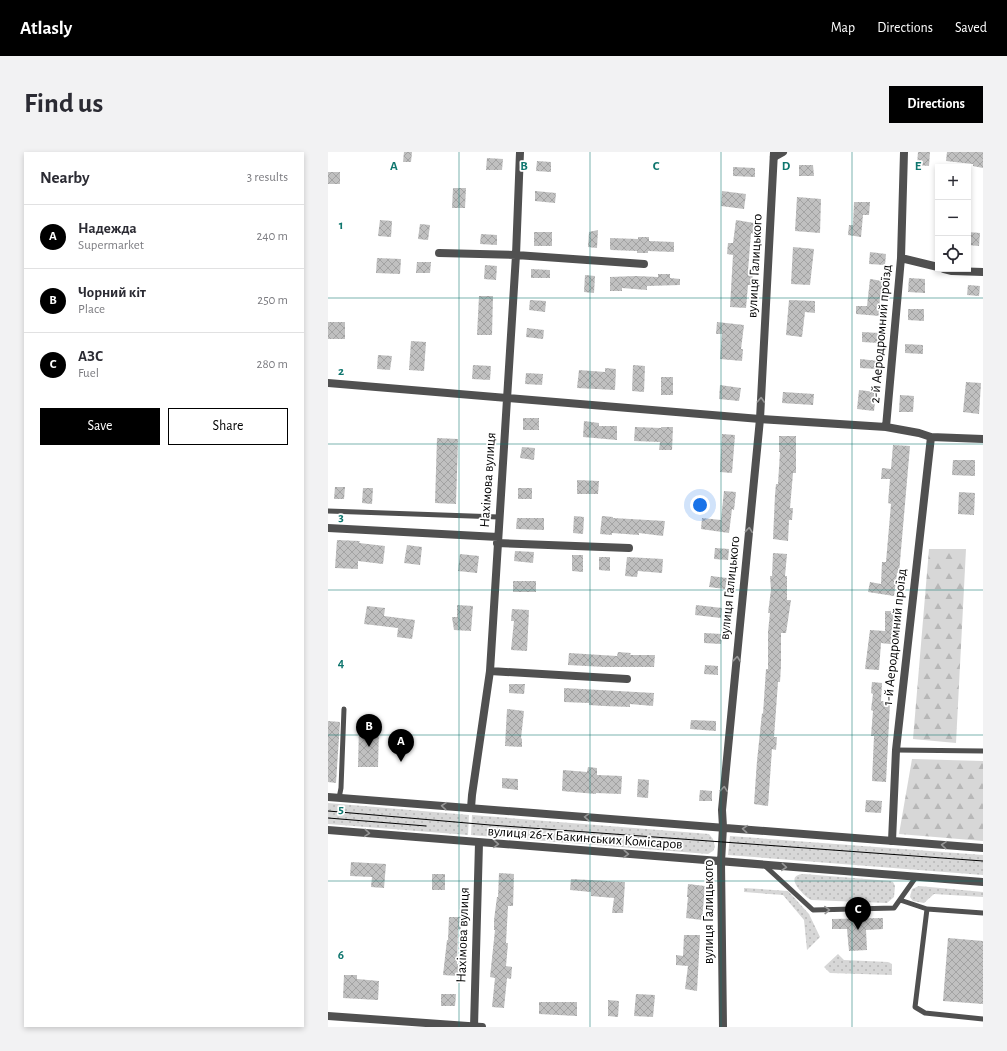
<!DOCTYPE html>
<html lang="en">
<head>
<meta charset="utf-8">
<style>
  :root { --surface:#fff; --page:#f2f2f3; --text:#2b2b33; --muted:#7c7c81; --line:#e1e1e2; --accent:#000 }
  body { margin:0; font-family:"Alegreya Sans",sans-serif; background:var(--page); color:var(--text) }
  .controls { position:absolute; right:12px; top:12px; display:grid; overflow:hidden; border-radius:0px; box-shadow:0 2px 6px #0003 }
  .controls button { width:36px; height:36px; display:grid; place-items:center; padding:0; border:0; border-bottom:1px solid var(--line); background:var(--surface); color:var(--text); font:20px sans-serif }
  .you { position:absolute; left:372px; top:353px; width:14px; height:14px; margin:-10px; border:3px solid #fff; border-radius:50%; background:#1a73e8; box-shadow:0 0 0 6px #1a73e833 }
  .badge { display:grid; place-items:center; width:26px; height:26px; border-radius:50%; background:var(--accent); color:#fff; font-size:13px; font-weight:700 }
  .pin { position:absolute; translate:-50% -33px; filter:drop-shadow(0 1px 2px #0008) }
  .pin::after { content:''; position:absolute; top:21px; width:14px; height:12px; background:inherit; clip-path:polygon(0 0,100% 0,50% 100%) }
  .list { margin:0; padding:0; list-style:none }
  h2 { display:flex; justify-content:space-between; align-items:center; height:52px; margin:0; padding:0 16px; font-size:17px }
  h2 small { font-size:13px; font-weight:400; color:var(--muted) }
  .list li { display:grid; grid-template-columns:26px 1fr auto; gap:12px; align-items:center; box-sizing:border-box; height:64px; padding:0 16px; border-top:1px solid var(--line) }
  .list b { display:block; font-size:15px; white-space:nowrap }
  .list p { margin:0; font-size:13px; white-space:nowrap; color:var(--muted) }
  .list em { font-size:13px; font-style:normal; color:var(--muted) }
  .actions { display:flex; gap:8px; padding:12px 16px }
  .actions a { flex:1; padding:9px 0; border:1px solid var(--accent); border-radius:0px; text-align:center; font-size:14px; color:var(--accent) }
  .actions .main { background:var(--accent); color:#fff }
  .icon { flex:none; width:22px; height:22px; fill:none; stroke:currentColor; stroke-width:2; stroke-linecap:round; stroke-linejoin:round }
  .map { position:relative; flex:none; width:655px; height:875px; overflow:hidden; border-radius:0px }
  header { display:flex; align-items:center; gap:24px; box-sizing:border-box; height:56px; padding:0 20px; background:var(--accent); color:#fff }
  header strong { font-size:19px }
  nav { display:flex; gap:22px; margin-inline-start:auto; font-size:14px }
  .intro { display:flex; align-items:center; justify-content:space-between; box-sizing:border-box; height:96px; padding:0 24px }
  h1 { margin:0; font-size:28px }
  .button { padding:10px 18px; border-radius:0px; background:var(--accent); color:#fff; font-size:14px; font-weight:700 }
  main { display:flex; gap:24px; padding:0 24px }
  aside { flex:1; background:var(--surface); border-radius:0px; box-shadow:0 2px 6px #0003 }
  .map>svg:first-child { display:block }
  .green { fill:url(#green-dots) }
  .forest { fill:url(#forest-firs) }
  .building { fill:url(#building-cross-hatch) }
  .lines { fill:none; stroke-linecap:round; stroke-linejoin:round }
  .service { stroke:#505050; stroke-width:5 }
  .minor { stroke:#505050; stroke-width:8 }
  .tertiary { stroke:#505050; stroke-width:8 }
  .tram { stroke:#000; stroke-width:1 }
  .oneway { stroke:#969696 }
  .grid { fill:none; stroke:#0f766e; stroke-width:1; stroke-opacity:0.55 }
  .labels { text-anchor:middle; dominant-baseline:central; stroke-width:3.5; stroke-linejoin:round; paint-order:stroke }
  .street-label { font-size:14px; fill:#000; stroke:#fff }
  .grid-label { font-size:13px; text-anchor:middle; font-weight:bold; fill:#0f766e; stroke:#fff; stroke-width:3.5; stroke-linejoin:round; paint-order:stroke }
</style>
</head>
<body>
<header>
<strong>Atlasly</strong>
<nav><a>Map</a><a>Directions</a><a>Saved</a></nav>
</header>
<div class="intro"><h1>Find us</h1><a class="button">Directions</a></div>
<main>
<aside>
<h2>Nearby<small>3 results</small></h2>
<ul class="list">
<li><span class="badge">A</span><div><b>Надежда</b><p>Supermarket</p></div><em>240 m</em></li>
<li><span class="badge">B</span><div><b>Чорний кіт</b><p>Place</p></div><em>250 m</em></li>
<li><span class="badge">C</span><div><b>АЗС</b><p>Fuel</p></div><em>280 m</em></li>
</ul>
<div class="actions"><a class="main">Save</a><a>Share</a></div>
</aside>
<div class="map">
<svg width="655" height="875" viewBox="0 0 655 875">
  <defs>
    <pattern id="green-dots" width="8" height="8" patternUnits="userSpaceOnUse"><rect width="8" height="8" fill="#d7d7d7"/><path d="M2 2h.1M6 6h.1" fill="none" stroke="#b7b7b7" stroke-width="1.8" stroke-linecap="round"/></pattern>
    <pattern id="forest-firs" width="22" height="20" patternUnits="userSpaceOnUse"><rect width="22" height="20" fill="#d7d7d7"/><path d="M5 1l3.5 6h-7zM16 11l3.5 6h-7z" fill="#b7b7b7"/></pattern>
    <pattern id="building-cross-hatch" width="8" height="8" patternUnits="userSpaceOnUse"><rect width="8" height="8" fill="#c0c0c0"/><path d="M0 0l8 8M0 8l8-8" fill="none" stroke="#a3a3a3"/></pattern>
  </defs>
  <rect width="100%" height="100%" fill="#fff"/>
  <path class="green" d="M0 651 141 663 140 683 0 672Z
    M144 663 381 682 385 687 387 695 385 699 380 702 143 683Z
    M402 684 655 703V723L400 703Z
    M476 722 562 729 565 730 567 734 566 745 559 751 483 748C476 744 454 723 476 722Z
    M591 734 655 740V745L606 742 596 751 585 749 582 745 584 737Z
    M416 736 460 739 481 762 492 785 479 798 476 768 455 743 416 740Z
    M510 802 516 808 560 810 564 812V823L502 821 496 815Z"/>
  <path class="forest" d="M601 397H638L628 591 585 587Z
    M584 607 655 609V689L571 682Z"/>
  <path class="building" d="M76 0H84L83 10H75Z
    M590 0H602L601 14 589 13Z
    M619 0H655V16L645 14V12L618 9Z
    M159 6 175 7 174 18H158Z
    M209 9 223 10V20L208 19Z
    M471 13H485L486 24H471Z
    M405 15 427 16V25L405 24Z
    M0 20H12V32H0Z
    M125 36H138L137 56H124Z
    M207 39 228 41 227 51 207 49Z
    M394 39 418 42 416 57 393 54Z
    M469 45 493 47 492 81 467 79Z
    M526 50H542L541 63H535L533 85 520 83 521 73H525Z
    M52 68 64 69 63 85 50 84Z
    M408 68 426 71 425 82 423 81 420 119 425 120 424 133H420L418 156 402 155 405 103 399 102 400 91H405Z
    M92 72 102 73 100 88 90 87Z
    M270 78 269 96 260 95 261 80Z
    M206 80H224V94H206Z
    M640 80 652 81 651 94 640 93Z
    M153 82 169 83V93L152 92Z
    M310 85H321V89L346 90V100L320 99V101H309V99L283 98 282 97V86L310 87Z
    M465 95 486 97 482 133 463 132Z
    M542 100 558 102 557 113 541 112Z
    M49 106 73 107 72 122 48 121Z
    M89 110H103L102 121H88Z
    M157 113 169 114 168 128 156 127Z
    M203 117 222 118V126H203Z
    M330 122H342V126L352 127V133L319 134V138L294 136V139H282V125L308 124 330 125Z
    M257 123 267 124 266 141 256 140Z
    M581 126 597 127V141L580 140Z
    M542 127 555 129 551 155H553L552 164 528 162V154H539Z
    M640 133 652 134 651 144 639 143Z
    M151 144H165L164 183H149Z
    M202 148 218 149 217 160 201 158Z
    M461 148 487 149V161L477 160 474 185 458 183Z
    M580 157H596V169L580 168Z
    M0 170H17V187H0Z
    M389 170 416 173 413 197H415L414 209 392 207 394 182H388Z
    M199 176 216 178 215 187 198 185Z
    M534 180 551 181V191L534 190Z
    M83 189 98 190 96 219 81 218Z
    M577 192 595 193V202L577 201Z
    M50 203 64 204 62 218 49 217Z
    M532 207 551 209 550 217 532 216Z
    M145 213 163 214 162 228 144 227Z
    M305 213 317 214 316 240 304 239Z
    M277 216 288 217 287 238 249 236 251 218 277 220Z
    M198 221 215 222 214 233 197 232Z
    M333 225H345V243H333Z
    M638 230 653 231 651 262 635 260Z
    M392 233 413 236 411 249 391 247Z
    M531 238 548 240 546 259 529 257Z
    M455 240 486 242 485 253 454 251Z
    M572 243 586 244 585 260H571Z
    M195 266H211V278H195Z
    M256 269 271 271V274H289V288L255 285Z
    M307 275 333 276V275H345L344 298H331L332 290 306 289Z
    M394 282 407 283 404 321 392 320Z
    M451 284H468V321H465L462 356H465L464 368H461L460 389 445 387 447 343 448 332H450L452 300H451Z
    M109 286 130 287 128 352 107 351Z
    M565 293 582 294 571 421H569L566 444 540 440 542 430 553 432 554 410H558L563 352 560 351 562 327H553L554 316 563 317Z
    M194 295 207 296 206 308 192 306Z
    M625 308H647V324L624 323Z
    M249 328 271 329 270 342H249Z
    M7 335H17L16 347H6Z
    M35 336H45L44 352 34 351Z
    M190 336H204V347H190Z
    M396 339 408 340 406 358 404 357 401 381 373 377 374 366 393 368Z
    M631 340 647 341 646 363 630 362Z
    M246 364 256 365 255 382 245 381Z
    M274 364 285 365V366L337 369 335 384 311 381V383L284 381V383L272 382Z
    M189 366H216V378L188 377Z
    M9 388 32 389 31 391 57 394 55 412 30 409V417L7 416Z
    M79 393 94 395 92 413 76 411Z
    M387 396 401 397 400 408 386 407Z
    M187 399 206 400 205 411 186 409Z
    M445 401 459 402 457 424H459V448H463L458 481H453V513L452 530H450L446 585H449L448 598 444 597 440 654 426 652 429 609 434 561 435 562 438 517H440V480L442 461H440L443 438 442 424H444Z
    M132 402 151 404 149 421 130 419Z
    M244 403H255V420L244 419Z
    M271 405H282V419L271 418Z
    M299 405 335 407 334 421 310 419 309 425 297 424Z
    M383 424 399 426 397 437 381 435Z
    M185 429H208V440H185Z
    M129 453 145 454 143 479 126 478 124 465H129Z
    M368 453 394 456 393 466 367 463Z
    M39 454 57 456 56 464 87 468 84 487 69 485 70 476 36 472Z
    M184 457 201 458 199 499 183 498 186 469H183Z
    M557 459H569V481H572L570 493 553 491 551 518 537 517 542 478 557 479Z
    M376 481 394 482 393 492 376 491Z
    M290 500 303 501 302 503H327L326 515H276L240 513 241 501 289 504Z
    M377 513 390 514V523L376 522Z
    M544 530 554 531 553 549 562 550 558 630 544 629 546 584H543L545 559 543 558 545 542 543 541Z
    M181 532H197L196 542 181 541Z
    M236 536 326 541 325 554 302 552V555L276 554 261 553V551L236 550Z
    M179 557 196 559 193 586 194 587V595L177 594Z
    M363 568 388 569V579L362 577Z
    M0 569 12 570 8 631 0 630Z
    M31 575H51L50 615H30Z
    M260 615 269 616V623L294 624 293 642 268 641V642L234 639 235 618 259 620Z
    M174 626 190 627V638L174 636Z
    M310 627 321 628 320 646 309 645Z
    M372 638 384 639V649H371Z
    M538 648 554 649 553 661 537 660Z
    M23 710 58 712 56 736 43 735 44 725 22 724Z
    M171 721 186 722 185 754H180L178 791H180L178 814 184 815 183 827 179 826 176 856 164 855 167 826 162 825 167 778H166V768L169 745H170Z
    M104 722H117V738H104Z
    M243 727 297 730 295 761H284L286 746 263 744V740L242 738Z
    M360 732 377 734 374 768 358 766 360 745H359Z
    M121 765H133V777H130L129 812H131L130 824 115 823 119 788H120Z
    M555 766V777L538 778 539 798 521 799 519 777H504V767Z
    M356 783H372L369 839 357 837 360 814 348 813V803L355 804Z
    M620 786 655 789V852L615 849Z
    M16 823H29V827L51 829 50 848 15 846Z
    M113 842H128L127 854H113Z
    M308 842 327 843 325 865 306 864Z
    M280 848 291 849 290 865 280 864Z
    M211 850H249V864L211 862Z"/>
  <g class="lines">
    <path class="service" d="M0 359 171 365
      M568 598 655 599
      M11 646 13 636 16 557
      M436 713 485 758 566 756 588 725
      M572 748 599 757 587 855 597 861 655 867
      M599 757 655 761"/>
    <path class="minor" d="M446 5 455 0
      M111 101 188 103 316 112
      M573 106 576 0
      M616 117 624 119 655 120
      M0 231 432 267 558 275 591 281 603 285 655 287
      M558 275 573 106 610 115
      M0 376 170 385
      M169 391 301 396
      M162 519 299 527
      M143 656 144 643 162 519 188 103 192 0
      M564 689 568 598 603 285
      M393 710 395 875
      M0 864 154 875
      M146 875 151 691"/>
    <path class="tertiary" d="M0 645 655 696
      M0 678 655 730
      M393 710 395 675 394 658 432 267 446 0"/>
    <path class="tram" d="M0 659 162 673 655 709
      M0 666 98 674"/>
  </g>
  <defs><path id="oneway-chevron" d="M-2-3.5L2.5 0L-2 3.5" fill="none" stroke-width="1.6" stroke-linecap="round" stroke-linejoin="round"/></defs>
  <g class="oneway">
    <use href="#oneway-chevron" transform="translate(433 248) rotate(-87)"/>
    <use href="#oneway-chevron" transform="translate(421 378) rotate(-84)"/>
    <use href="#oneway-chevron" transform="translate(409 507) rotate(-84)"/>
    <use href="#oneway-chevron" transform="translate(396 637) rotate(-84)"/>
    <use href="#oneway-chevron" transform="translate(116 654) rotate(-175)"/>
    <use href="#oneway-chevron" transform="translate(259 665) rotate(-176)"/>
    <use href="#oneway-chevron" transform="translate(417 677) rotate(-175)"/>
    <use href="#oneway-chevron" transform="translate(39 681) rotate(5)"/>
    <use href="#oneway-chevron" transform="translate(168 692) rotate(4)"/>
    <use href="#oneway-chevron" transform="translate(616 693) rotate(-175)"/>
    <use href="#oneway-chevron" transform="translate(298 702) rotate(4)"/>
    <use href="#oneway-chevron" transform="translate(456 715) rotate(5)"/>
    <use href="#oneway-chevron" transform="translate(499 758) rotate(-2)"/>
  </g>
  <path class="grid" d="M131 0V875M262 0V875M393 0V875M524 0V875M0 146H655M0 292H655M0 438H655M0 583H655M0 729H655"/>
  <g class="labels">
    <g class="street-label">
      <text transform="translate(427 114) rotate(-87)">вулиця Галицького</text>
      <text transform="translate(553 182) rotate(-85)">2-й Аеродромний проїзд</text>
      <text transform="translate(160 328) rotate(-86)">Нахімова вулиця</text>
      <text transform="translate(402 436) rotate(-84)">вулиця Галицького</text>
      <text transform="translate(567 485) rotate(-84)">1-й Аеродромний проїзд</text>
      <text transform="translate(257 686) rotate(4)">вулиця 26-х Бакинських Комісаров</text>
      <text transform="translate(381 760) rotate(-90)">вулиця Галицького</text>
      <text transform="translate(135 783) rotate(-88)">Нахімова вулиця</text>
    </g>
  </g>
  <g class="grid-label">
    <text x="66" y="18">A</text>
    <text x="196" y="18">B</text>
    <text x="328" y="18">C</text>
    <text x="458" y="18">D</text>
    <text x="590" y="18">E</text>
    <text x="13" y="77">1</text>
    <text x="13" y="223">2</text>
    <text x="13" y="369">3</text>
    <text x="13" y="515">4</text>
    <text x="13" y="661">5</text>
    <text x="13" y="807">6</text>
  </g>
</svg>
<div class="controls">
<button>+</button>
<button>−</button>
<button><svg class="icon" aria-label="locate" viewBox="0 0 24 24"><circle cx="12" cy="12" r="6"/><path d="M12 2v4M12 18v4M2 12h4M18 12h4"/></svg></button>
</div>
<div class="you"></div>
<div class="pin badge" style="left:73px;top:610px">A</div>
<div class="pin badge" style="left:41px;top:595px">B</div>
<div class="pin badge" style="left:530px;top:778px">C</div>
</div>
</main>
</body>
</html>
